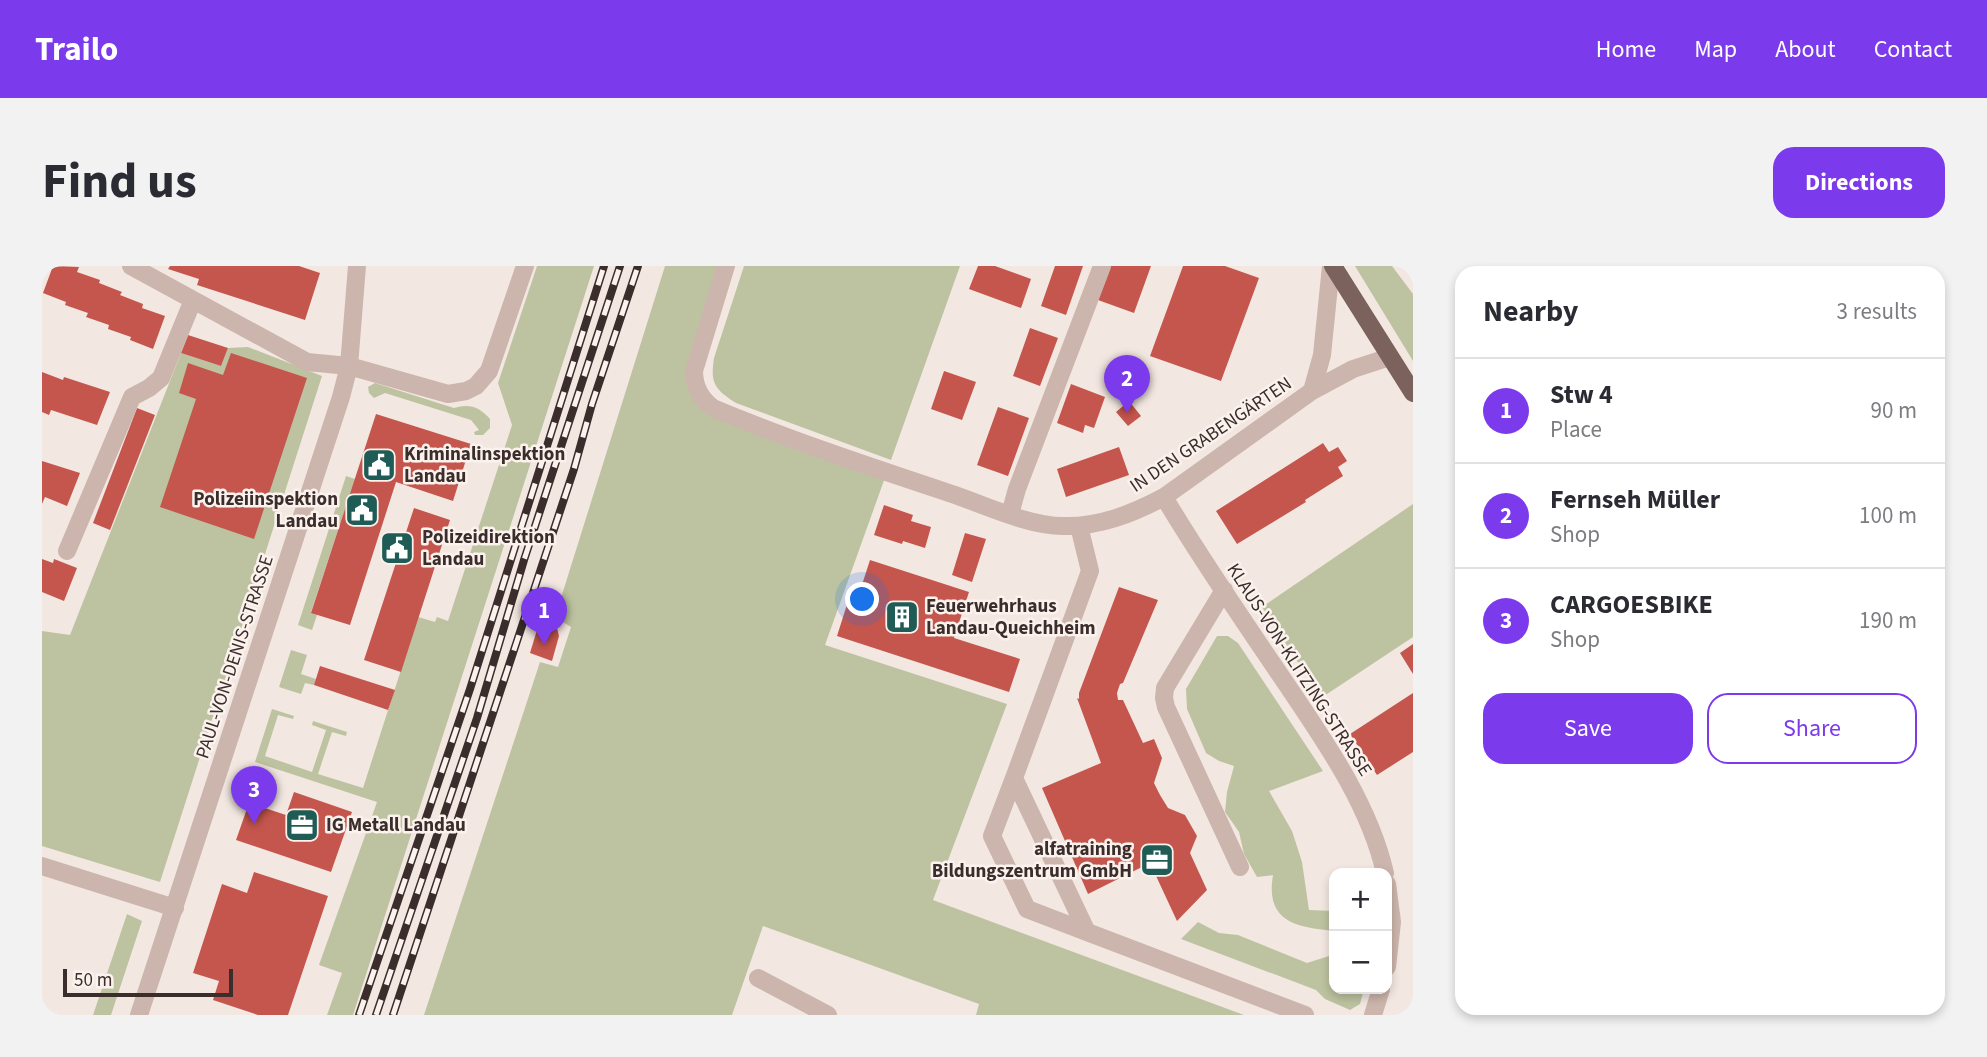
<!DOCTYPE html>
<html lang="en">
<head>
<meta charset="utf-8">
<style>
  :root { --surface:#fff; --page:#f2f2f3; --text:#2b2b33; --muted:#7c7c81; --line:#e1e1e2; --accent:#7c3aed }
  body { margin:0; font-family:"Source Sans 3",sans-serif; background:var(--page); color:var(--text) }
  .controls { position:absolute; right:21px; bottom:21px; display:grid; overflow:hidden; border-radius:14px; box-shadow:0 4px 10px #0003 }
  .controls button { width:63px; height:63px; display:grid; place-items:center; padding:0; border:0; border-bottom:2px solid var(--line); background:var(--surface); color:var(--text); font:35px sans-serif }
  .scale { position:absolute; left:21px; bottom:18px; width:170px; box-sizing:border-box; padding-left:7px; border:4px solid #3a2d2b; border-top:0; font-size:19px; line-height:24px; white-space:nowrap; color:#3a2d2b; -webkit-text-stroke:5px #fbf2ed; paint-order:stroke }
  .you { position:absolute; left:821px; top:334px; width:24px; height:24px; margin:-18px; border:5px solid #fff; border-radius:50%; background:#1a73e8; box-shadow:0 0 0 10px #1a73e833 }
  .badge { display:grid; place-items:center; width:46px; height:46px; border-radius:50%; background:var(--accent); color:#fff; font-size:23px; font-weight:700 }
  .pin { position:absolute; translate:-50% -58px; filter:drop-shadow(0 2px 4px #0008) }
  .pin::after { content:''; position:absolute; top:37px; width:24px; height:21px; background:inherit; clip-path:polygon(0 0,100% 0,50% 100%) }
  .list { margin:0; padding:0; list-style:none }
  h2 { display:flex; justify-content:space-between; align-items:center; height:91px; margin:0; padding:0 28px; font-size:30px }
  h2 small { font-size:23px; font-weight:400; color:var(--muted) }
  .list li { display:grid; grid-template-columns:46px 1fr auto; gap:21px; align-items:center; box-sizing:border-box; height:105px; padding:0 28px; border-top:2px solid var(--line) }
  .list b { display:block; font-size:26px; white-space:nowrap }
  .list p { margin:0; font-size:23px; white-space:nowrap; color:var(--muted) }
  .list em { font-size:23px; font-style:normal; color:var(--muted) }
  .actions { display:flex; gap:14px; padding:21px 28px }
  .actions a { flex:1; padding:16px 0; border:2px solid var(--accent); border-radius:21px; text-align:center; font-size:24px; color:var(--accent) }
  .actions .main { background:var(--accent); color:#fff }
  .map { position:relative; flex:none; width:1371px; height:749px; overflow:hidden; border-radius:21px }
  header { display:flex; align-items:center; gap:42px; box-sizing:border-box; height:98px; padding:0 35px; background:var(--accent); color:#fff }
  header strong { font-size:33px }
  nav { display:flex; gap:38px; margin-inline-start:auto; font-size:24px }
  .intro { display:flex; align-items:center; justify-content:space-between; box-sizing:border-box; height:168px; padding:0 42px }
  h1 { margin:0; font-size:49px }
  .button { padding:18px 32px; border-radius:21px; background:var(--accent); color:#fff; font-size:24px; font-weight:700 }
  main { display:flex; gap:42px; padding:0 42px }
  aside { flex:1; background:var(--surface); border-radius:21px; box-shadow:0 4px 10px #0003 }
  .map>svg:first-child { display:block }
  .green { fill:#bdc3a0 }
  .building { fill:#c5564d }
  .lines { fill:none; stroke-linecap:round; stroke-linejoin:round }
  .minor { stroke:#ccb5ac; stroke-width:18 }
  .major { stroke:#7c625c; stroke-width:18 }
  .rail-casing { stroke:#3a2d2b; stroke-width:8 }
  .rail { stroke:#fbf2ed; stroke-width:5; stroke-dasharray:16; stroke-linecap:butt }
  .labels { text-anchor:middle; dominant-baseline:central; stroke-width:5; stroke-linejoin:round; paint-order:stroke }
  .street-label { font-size:19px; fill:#3a2d2b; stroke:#fbf2ed }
  .poi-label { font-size:19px; font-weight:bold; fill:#3a2d2b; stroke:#fbf2ed; text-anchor:start }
</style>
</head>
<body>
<header>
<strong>Trailo</strong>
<nav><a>Home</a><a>Map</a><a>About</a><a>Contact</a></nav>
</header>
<div class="intro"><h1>Find us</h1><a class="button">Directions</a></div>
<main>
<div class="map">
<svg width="1371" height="749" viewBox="0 0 1371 749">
  <rect width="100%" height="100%" fill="#f3e7e1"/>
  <path class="green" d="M495 0H552L311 749H285L300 707 277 699 335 536 213 496 230 443 252 450 251 453 236 449 223 490 270 506 284 464 270 459 271 455 305 466 304 470 290 466 276 508 321 522 376 351 393 356 395 351 406 355 470 159 456 117Z
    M623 0H684L654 93 659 131 845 206 783 379 965 438 891 634 1202 749H934L937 738 721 660 690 749H382L498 396 516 401 529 361 513 351Z
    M702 0H918L849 194 694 137C673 123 668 118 672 92Z
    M1313 0H1350L1371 28V95Z
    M206 81 280 110 118 616 0 580V365L28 369 139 87 179 100 186 82Z
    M333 117 412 142C427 137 438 141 448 153V162L441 169H433L432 166 437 164 429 154 343 127 332 132 327 127 326 121Z
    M304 210 313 213 269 346 275 349 270 364 256 359Z
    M1371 238V371L1279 432 1220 341Z
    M1175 370H1186L1196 377 1281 505 1227 525 1250 565 1260 596 1267 644 1292 645V665C1254 661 1223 656 1231 609L1215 611 1202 588 1197 566 1183 546 1185 526 1192 500 1177 495 1164 487 1145 443 1144 423Z
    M249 384 265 389 259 408 274 413 272 419 263 417 259 428 237 421Z
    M85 648 100 655 69 749H51Z
    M1156 656 1177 667 1196 669 1265 697 1287 690 1292 685V723H1322L1318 738 1308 744 1283 733 1274 724 1139 673Z"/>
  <path class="building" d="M11 0 37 1 35 6 58 14 57 17 80 26 78 29 101 38 100 42 123 50 111 83 88 74 89 71 66 63 67 59 44 51 46 47 23 39 24 36 1 27Z
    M128 0H257L278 7 263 54 155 19 157 13 126 3Z
    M936 0H953L989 13 979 42 927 23Z
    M1013 0H1041L1024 49 999 40Z
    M1069 0H1109L1092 47 1056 34Z
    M1141 0H1183L1217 12 1179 115 1108 90Z
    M988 62 1016 72 998 120 971 110Z
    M146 69 186 82 179 100 139 87Z
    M189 87 265 112 212 273 118 241 154 133 137 127 146 97 181 109Z
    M902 105 934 116 920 154 889 143Z
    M0 106 21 114 22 111 68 126 55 159 9 144 7 149 0 146Z
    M1029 118 1063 131 1052 162 1043 159 1041 167 1015 157Z
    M1087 135 1099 150 1086 160 1074 146Z
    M956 141 987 152 966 210 935 199Z
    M95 142 113 149 68 264 51 257Z
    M334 148 429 178 411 235 354 216 308 359 269 347Z
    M1281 177 1287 186 1296 181 1305 195 1296 201 1301 210 1263 234 1264 236 1195 278 1174 245Z
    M1077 181 1087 209 1024 231 1015 203Z
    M0 195 38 207 25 240 3 231 0 238Z
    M842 239 871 249 869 255 889 261 883 282 861 275 860 278 832 269Z
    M372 242 408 254 359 406 322 394Z
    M923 267 944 273 930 316 910 309Z
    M0 293 11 297 12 293 35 302 22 335 0 326Z
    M828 294 927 326 912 372 978 393 967 426 795 370 808 329 816 331Z
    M1077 321 1116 334 1081 417 1078 418 1075 427 1076 434H1081L1101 477 1112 473 1120 492 1112 517 1118 529 1126 542 1143 549 1155 570 1148 587 1165 624 1135 655 1108 597 1046 628 1000 522 1059 497 1035 432 1037 433V427Z
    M502 358 515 362 517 370 510 395 488 387 495 364Z
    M1371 378V408L1358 387Z
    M278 400 353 424 346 444 272 419Z
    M1371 427V486L1335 509 1308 468Z
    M252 526 310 546 289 606 194 574 207 537 244 549Z
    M212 606 286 630 246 749H216L171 734 177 715 151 707 180 618 205 627Z"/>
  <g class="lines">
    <path class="minor" d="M89 0 265 96 307 100 406 128 424 125 434 120 447 105 483 0
      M684 0 652 105C652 121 659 133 671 142 750 175 832 202 913 229 945 240 987 260 1021 260 1057 261 1090 248 1122 231L1270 125 1311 103 1348 91
      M1270 125 1280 89 1289 0
      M1122 231C1160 295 1203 357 1245 419 1284 477 1327 538 1343 607
      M968 248 975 223 1060 0
      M1037 260 1048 305 972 512 1045 666 1263 749
      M25 285 90 131 107 122 119 112 151 34
      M1182 324 1123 422 1122 432 1124 441 1198 601
      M972 512 950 570 985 643 1045 666
      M0 600 133 642
      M1345 618 1350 656 1345 701
      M716 712 786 749
      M97 749 299 131 307 100 315 0
      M1331 749 1339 723"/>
    <path class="major" d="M1291 0 1371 127"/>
    <g class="rail-casing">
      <path id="rail" d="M317 749 428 423 562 0
        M334 749 435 452 482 294 578 0
        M351 749 532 203 550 138 596 0"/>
    </g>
    <use href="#rail" class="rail"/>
  </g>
  <defs>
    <g id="civic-square" transform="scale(1.75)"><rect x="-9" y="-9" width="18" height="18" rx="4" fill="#205c56" stroke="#fbf2ed"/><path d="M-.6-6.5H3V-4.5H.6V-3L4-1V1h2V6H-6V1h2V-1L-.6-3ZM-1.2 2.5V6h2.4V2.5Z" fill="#fff"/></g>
    <g id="building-square" transform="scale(1.75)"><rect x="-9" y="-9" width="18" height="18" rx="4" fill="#205c56" stroke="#fbf2ed"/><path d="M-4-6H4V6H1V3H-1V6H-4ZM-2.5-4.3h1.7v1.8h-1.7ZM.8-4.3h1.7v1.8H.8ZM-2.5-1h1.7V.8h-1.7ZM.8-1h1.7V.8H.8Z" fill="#fff"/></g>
    <g id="office-square" transform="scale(1.75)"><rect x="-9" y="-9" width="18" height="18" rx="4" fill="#205c56" stroke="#fbf2ed"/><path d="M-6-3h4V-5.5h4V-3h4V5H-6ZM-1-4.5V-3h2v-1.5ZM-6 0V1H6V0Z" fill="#fff"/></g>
  </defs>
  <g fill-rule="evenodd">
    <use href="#civic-square" x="337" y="199"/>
    <use href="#civic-square" x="320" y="244"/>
    <use href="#civic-square" x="355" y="282"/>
    <use href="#building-square" x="860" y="351"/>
    <use href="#office-square" x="260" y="559"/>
    <use href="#office-square" x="1115" y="594"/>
  </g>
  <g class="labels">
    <g class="street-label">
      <text transform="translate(1169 169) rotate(-34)">IN DEN GRABENGÄRTEN</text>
      <text transform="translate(193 391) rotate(-72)">PAUL-VON-DENIS-STRASSE</text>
      <text transform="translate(1257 404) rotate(57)">KLAUS-VON-KLITZING-STRASSE</text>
    </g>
    <g class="poi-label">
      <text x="362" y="188">Kriminalinspektion<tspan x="362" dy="22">Landau</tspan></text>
      <text x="296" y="233" text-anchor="end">Polizeiinspektion<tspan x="296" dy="22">Landau</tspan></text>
      <text x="380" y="271">Polizeidirektion<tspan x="380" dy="22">Landau</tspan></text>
      <text x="884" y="340">Feuerwehrhaus<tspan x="884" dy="22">Landau-Queichheim</tspan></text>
      <text x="284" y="559">IG Metall Landau</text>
      <text x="1090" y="583" text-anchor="end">alfatraining<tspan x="1090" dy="22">Bildungszentrum GmbH</tspan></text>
    </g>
  </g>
</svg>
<div class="controls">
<button>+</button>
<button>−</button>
</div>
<div class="scale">50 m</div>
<div class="you"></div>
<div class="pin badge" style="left:502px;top:379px">1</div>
<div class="pin badge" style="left:1085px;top:147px">2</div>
<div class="pin badge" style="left:212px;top:558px">3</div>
</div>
<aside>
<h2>Nearby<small>3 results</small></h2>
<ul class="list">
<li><span class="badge">1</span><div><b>Stw 4</b><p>Place</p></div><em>90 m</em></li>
<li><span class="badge">2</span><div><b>Fernseh Müller</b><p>Shop</p></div><em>100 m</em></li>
<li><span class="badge">3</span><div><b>CARGOESBIKE</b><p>Shop</p></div><em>190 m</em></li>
</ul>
<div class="actions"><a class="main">Save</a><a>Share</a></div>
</aside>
</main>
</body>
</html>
